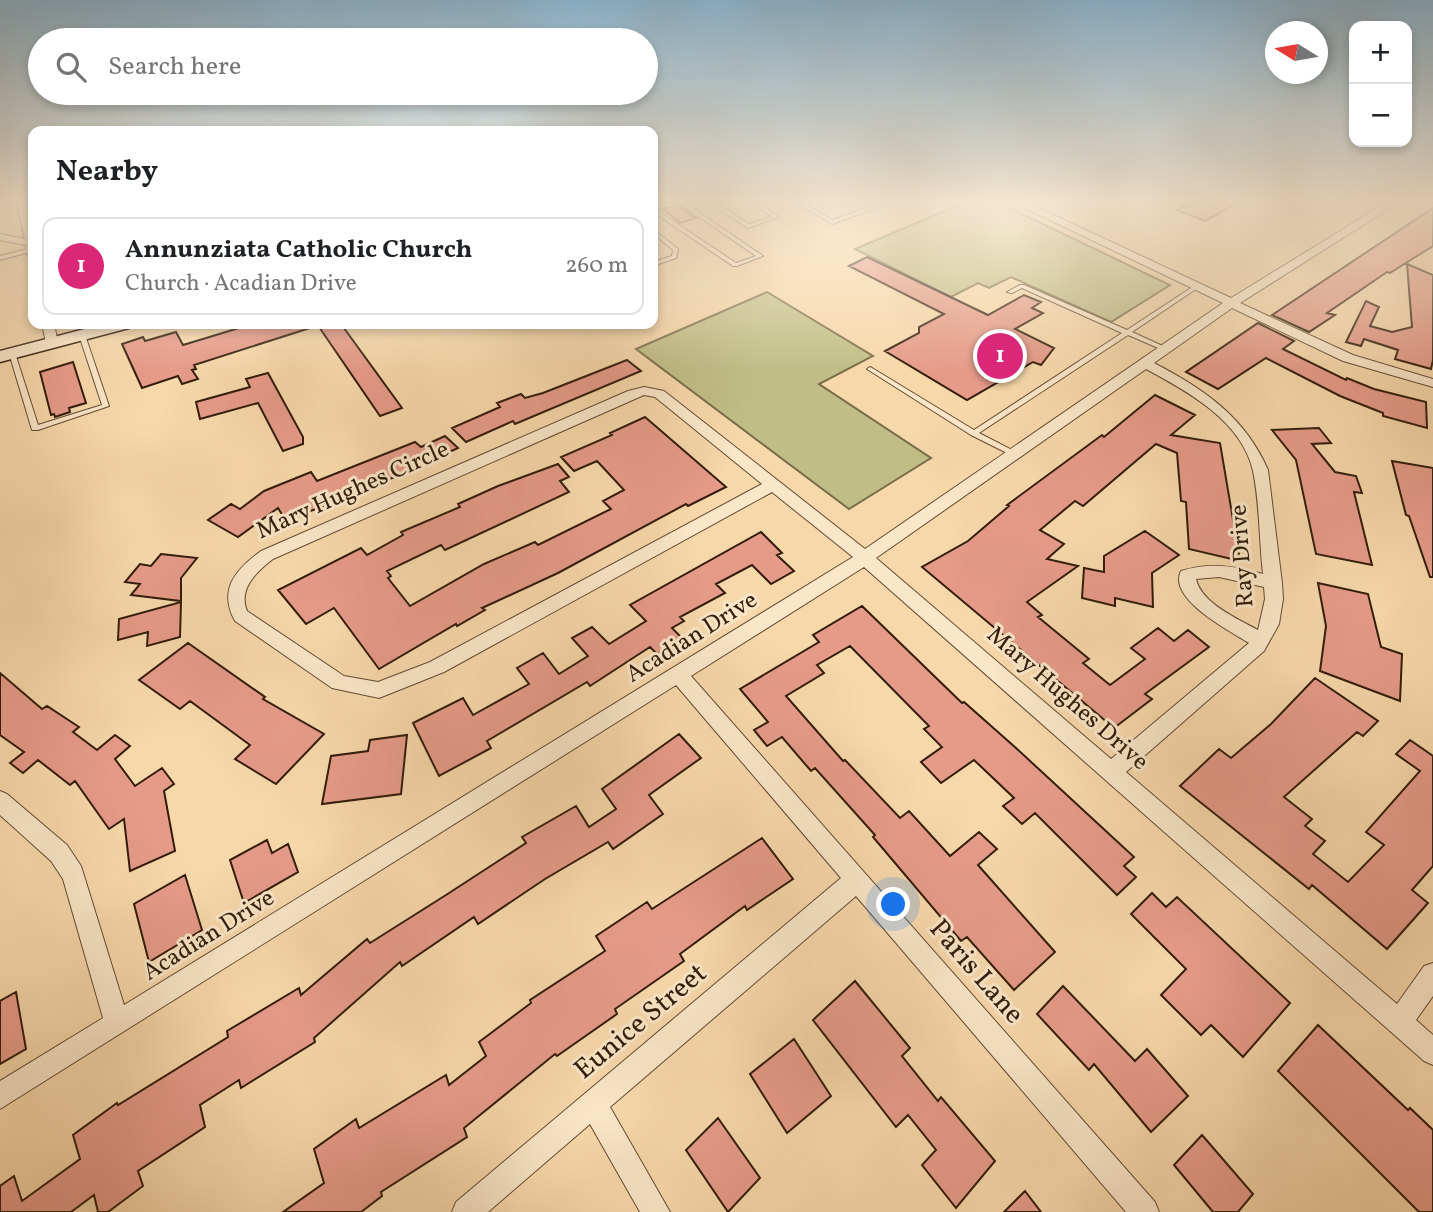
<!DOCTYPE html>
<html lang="en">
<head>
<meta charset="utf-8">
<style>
  :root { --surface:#fff; --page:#f2f2f2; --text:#202124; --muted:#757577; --line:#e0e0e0; --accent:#db2777 }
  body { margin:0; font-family:Vollkorn,serif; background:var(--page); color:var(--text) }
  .controls { position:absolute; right:21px; top:21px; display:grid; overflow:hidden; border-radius:14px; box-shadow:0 4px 10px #0003 }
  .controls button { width:63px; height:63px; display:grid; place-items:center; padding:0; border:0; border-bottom:2px solid var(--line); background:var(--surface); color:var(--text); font:35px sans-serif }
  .compass { position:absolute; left:1265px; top:21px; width:63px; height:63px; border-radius:50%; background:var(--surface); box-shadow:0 4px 10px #0003; rotate:281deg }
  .you { position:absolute; left:894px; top:905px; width:24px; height:24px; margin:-18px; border:5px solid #fff; border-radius:50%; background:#1a73e8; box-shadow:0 0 0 10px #1a73e833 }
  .badge { display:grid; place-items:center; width:46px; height:46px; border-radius:50%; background:var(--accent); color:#fff; font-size:23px; font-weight:700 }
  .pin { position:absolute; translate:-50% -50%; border:4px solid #fff; box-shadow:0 2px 7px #0006 }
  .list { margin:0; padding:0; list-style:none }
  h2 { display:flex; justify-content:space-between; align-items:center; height:91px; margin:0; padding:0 28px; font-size:30px }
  h2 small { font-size:23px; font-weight:400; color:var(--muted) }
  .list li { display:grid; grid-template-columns:46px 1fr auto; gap:21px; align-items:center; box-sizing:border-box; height:98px; margin:0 14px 14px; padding:0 14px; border:2px solid var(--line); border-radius:14px }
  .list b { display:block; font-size:26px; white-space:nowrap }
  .list p { margin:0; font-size:23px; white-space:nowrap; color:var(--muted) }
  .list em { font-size:23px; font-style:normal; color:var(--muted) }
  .icon { flex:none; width:38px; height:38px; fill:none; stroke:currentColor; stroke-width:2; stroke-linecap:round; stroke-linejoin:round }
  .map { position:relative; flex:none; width:1433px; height:1212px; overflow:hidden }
  .search { position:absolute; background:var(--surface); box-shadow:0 4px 10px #0003; left:28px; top:28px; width:630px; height:77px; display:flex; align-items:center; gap:18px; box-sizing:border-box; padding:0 24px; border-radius:38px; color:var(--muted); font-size:26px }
  .panel { position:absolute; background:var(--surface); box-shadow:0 4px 10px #0003; left:28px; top:126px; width:630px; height:203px; border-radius:14px }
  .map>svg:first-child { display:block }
  .green { fill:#c0be86; stroke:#796d48; stroke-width:2 }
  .building { fill:#e69b89; stroke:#321c0b; stroke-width:2 }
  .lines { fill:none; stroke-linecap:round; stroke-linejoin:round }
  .lane-casing { stroke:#634b33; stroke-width:2 }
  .street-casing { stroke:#634b33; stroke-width:2 }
  .secondary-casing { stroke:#321c0b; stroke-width:3 }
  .lane { fill:#fae6c8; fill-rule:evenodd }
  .street { fill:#fae6c8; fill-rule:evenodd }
  .secondary { fill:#fae6c8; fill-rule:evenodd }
  .labels { text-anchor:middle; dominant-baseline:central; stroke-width:6; stroke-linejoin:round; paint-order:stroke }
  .street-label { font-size:24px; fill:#321c0b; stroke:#fae6c8 }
  .near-street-label { font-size:28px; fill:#321c0b; stroke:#fae6c8 }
</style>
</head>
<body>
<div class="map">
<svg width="1433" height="1212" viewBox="0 0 1433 1212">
  <rect width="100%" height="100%" fill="#f7d8aa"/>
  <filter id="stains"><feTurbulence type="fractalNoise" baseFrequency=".00286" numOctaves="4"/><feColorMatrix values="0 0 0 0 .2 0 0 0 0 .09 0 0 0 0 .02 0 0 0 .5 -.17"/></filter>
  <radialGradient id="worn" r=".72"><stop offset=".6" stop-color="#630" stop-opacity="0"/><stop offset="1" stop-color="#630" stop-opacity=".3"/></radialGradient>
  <path class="green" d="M968 201H995L1170 285 1111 322 1011 277 989 288 978 283 951 297 855 249Z
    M767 292 873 356 819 384 931 458 849 509 636 349Z"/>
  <path class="building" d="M1194 201H1241L1205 221 1177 210Z
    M677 205 696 218 680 223 663 209Z
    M1433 208V246L1390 273 1387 272 1327 313 1335 315 1309 332 1272 315Z
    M867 257 988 315 1024 295 1041 302 1032 308 1043 313 1015 329 1054 348 1041 365 1033 362 967 400 885 351 919 333V327L944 314 849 266Z
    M1407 264 1433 275V360L1431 369 1395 359 1398 350 1364 339 1361 346 1346 342 1366 301 1379 307 1370 326 1392 332 1412 327Z
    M1258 323 1294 341 1283 349 1346 380 1347 378 1374 389 1426 402 1427 428 1383 416V413L1340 396 1266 358 1218 389 1186 372Z
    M252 324H312L313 327 194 365 196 369 192 370 198 379 182 384 178 376 142 388 122 344 143 337 145 341 176 332 183 345Z
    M317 324H341L402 408 380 416Z
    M627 360 641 371 515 424 513 421 466 442 452 428 500 407 497 403 521 394 525 398 543 393Z
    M73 362 86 403 69 408 70 412 55 417 54 414 51 415 40 372Z
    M268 373 303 437V444L283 451 258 403 200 419 196 402 250 387 246 379Z
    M1155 395 1195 415 1171 435 1220 443 1240 561 1189 549 1186 502 1181 501 1177 453 1156 444 1083 506 1075 501 1040 530 1064 544 1047 559 1078 566 1027 602 1042 615 1038 617 1089 659 1083 663 1110 685 1145 659 1131 648 1158 628 1174 641 1188 630 1209 647 1145 694 1152 699 1114 728 922 567 968 541 1009 506 1007 505 1102 435 1104 437Z
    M645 417 726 487 688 506 686 504 558 573 482 608 485 610 457 626 456 624 379 669 334 608 306 624 278 590 361 548 367 555 403 535 401 532 460 507 458 504 498 486 558 464 569 477 560 481 569 492 445 550 441 545 387 571 391 576 388 578 410 606 484 564 535 542 538 545 611 509 603 501 624 490 597 461 574 471 561 457 612 435 610 433Z
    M1319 428 1331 443 1312 444 1335 472 1356 476 1362 493 1354 492 1372 565 1316 554 1296 460 1272 430Z
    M445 436 458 448 407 472 286 521 278 508 238 537 208 520 231 504 240 509 264 491 311 472 317 481 415 442 421 447Z
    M1392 461 1433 468V577H1430L1409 516 1406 515Z
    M1145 531 1179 555 1152 573 1153 607 1115 598V606L1082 598 1084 568 1104 572V556Z
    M761 532 782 553 777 555 794 571 771 584 752 565 716 584 725 593 680 617 684 621 672 628 682 638 657 654 650 647 590 686 587 682 487 741 491 748 439 776 413 723 463 698 473 715 529 684 517 668 543 653 559 674 588 656 572 638 592 627 609 644 646 621 630 605Z
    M161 554 197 558 181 578V601L131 595 140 584 125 582 140 564 151 566Z
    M1318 583 1368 594 1381 647 1402 654 1400 701 1320 671 1326 626Z
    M181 602 180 637 147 646 148 632 118 640 119 619Z
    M862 606 962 703 964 702 1016 748 1134 857 1124 866 1136 877 1117 895 1035 813 1022 824 1003 806 1014 798 974 760 941 783 921 762 942 747 924 729 929 726 850 646 817 665 824 673 786 696 843 761 845 760 900 818 909 811 950 856 979 832 997 849 978 865 1055 952 1014 990 967 937 961 941 873 837 875 835 815 768 811 771 782 737 767 746 754 730 768 722 740 689 819 642 813 635Z
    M188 643 265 697 263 699 324 734 276 784 235 759 250 745 190 701 180 709 139 680Z
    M0 673 42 709 47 706 79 727 73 732 97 750 115 735 130 746 115 759 135 786 162 768 174 784 164 791 175 851 130 871 124 819 109 829 75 781 70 785 38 760 23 773 10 763 24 752 0 735Z
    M1315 678 1378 721 1363 736 1357 732 1284 797 1312 819 1305 826 1325 841 1313 854 1348 882 1384 845 1366 832 1420 771 1396 754 1410 740 1433 756V866L1412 890 1428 903 1387 949 1312 885 1309 889 1180 786 1219 749 1231 758 1271 724Z
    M679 734 701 758 649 795 663 814 613 849 608 842 545 879 478 924 474 917 402 966 400 962 314 1038 315 1042 241 1088 239 1080 200 1105 205 1127 138 1171 143 1186 108 1212H98L94 1195 71 1212H0V1186L14 1176 22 1201 80 1159 73 1135 117 1103 118 1105 228 1037 227 1031 299 988 301 995 367 939 370 943 446 895 526 843 522 837 576 806 589 827 616 809 602 789Z
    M407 735 401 794 322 804 331 756 368 751 370 740Z
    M762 838 793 879 747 910 745 906 680 954 684 961 615 1009 617 1014 557 1056 555 1054 464 1128 467 1137 381 1192 382 1196 361 1212H283L324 1183 314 1149 356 1119 359 1128 446 1075 449 1085 486 1056 479 1042 531 1003 530 1000 605 951 596 936 647 902 652 909Z
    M267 840 272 853 288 844 298 872 244 903 230 860Z
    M185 875 202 930 149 962 134 904Z
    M1152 893 1166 907 1177 897 1290 1003 1243 1057 1211 1025 1201 1035 1161 995 1186 969 1131 914Z
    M855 981 910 1048 902 1056 938 1101 941 1097 995 1161 956 1208 922 1165 936 1150 908 1115 896 1127 813 1020Z
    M1063 986 1135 1061 1147 1049 1188 1096 1151 1132 1094 1064 1089 1070 1037 1014Z
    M16 992 26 1049 0 1064V1001Z
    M1318 1025 1408 1110 1410 1108 1433 1130V1212H1419L1278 1071Z
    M794 1039 831 1096 787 1133 750 1074Z
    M718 1118 760 1178 728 1212 686 1150Z
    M1202 1135 1253 1194 1238 1212H1213L1174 1165Z
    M1025 1191 1041 1212H1004Z"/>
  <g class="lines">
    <g class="lane-casing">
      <path id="lane" d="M676 201H682L763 256 737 266H733L653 212V209H655L736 263 756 256Z
        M707 201H713L749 224 772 217 749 201H755L779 217 748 228Z
        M794 201H800L832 220 887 201H894L832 224Z
        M653 229 678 249 676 258 653 266V262L672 256 673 250 653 233Z
        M32 248 33 251 0 260V256Z
        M1020 285H1024L1127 330 1194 286 1199 287 1132 332 1167 348V350H1163L1128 335 979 433 1018 453V457H1015L971 435 867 369 870 367 872 368 974 430 1122 333 1022 288 1012 293 1007 292Z
        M82 333 85 335 109 406 38 430H32L9 353 12 351 15 353 38 425 102 405 79 335Z"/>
    </g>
    <g class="street-casing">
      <path id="street" d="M16 201H26L33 230V258L27 255 26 245 0 240V234L25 239Z
        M1010 201H1024L1231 298 1389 201H1401L1240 303 1353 355 1433 379V387L1343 361 1232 308 1154 363C1204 389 1245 417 1268 470L1282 583 1283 599 1279 624 1264 651 1126 772 1397 1004 1424 966 1433 963V996L1416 1020 1433 1035V1065L1424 1061 864 567 691 676 1155 1202 1159 1212H1126L856 896 610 1107 670 1212H640L590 1124 488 1212H452L456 1202 841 878 676 685 0 1109V1081L103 1018 63 879 51 861 0 815V791L7 794 67 845 81 866 124 1005 853 557 772 492 444 672 379 698 332 688 235 621C218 590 235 570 261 551L628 391 644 387 664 391 865 549 1223 303ZM1146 369C1187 391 1242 421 1253 471 1260 504 1259 540 1263 574 1234 566 1210 562 1181 571 1167 599 1230 631 1249 643L1111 759 876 558ZM644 395 655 397 762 484 430 662 378 682 344 676 247 611C238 589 256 572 273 559ZM1219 577 1264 587 1265 599 1258 630C1238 619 1201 603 1196 579Z
        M42 324H54L58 343 56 346 52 347 46 343Z"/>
    </g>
    <g class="secondary-casing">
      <path id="secondary" d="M104 324H132L129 328 0 362V351Z"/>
    </g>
    <use href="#lane" class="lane"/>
    <use href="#street" class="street"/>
    <use href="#secondary" class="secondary"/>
  </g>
  <linearGradient id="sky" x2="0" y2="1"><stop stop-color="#8bb6d2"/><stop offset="0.54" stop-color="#fbedd9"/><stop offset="1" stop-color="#fbedd9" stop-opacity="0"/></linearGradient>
  <rect width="1433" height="371" fill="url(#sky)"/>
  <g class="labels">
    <g class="street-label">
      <text transform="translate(353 491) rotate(-24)">Mary Hughes Circle</text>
      <text transform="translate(1243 556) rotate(-94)">Ray Drive</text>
      <text transform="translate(692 638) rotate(-32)">Acadian Drive</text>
      <text transform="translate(1067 699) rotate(41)">Mary Hughes Drive</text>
      <text transform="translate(209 936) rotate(-32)">Acadian Drive</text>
    </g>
    <g class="near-street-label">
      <text transform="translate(976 972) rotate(49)">Paris Lane</text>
      <text transform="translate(641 1022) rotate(-40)">Eunice Street</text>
    </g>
  </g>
  <rect width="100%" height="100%" filter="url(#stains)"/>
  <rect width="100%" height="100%" fill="url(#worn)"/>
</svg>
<div class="controls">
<button>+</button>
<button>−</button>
</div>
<svg class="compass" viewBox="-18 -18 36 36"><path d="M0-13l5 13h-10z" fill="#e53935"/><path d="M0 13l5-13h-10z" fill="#757577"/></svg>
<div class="you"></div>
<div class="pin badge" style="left:1000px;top:356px">1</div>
<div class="search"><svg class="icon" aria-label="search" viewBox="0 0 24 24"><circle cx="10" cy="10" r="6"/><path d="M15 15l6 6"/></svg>Search here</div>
<section class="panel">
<h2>Nearby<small></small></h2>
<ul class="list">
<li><span class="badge">1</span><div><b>Annunziata Catholic Church</b><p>Church · Acadian Drive</p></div><em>260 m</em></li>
</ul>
</section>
</div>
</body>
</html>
